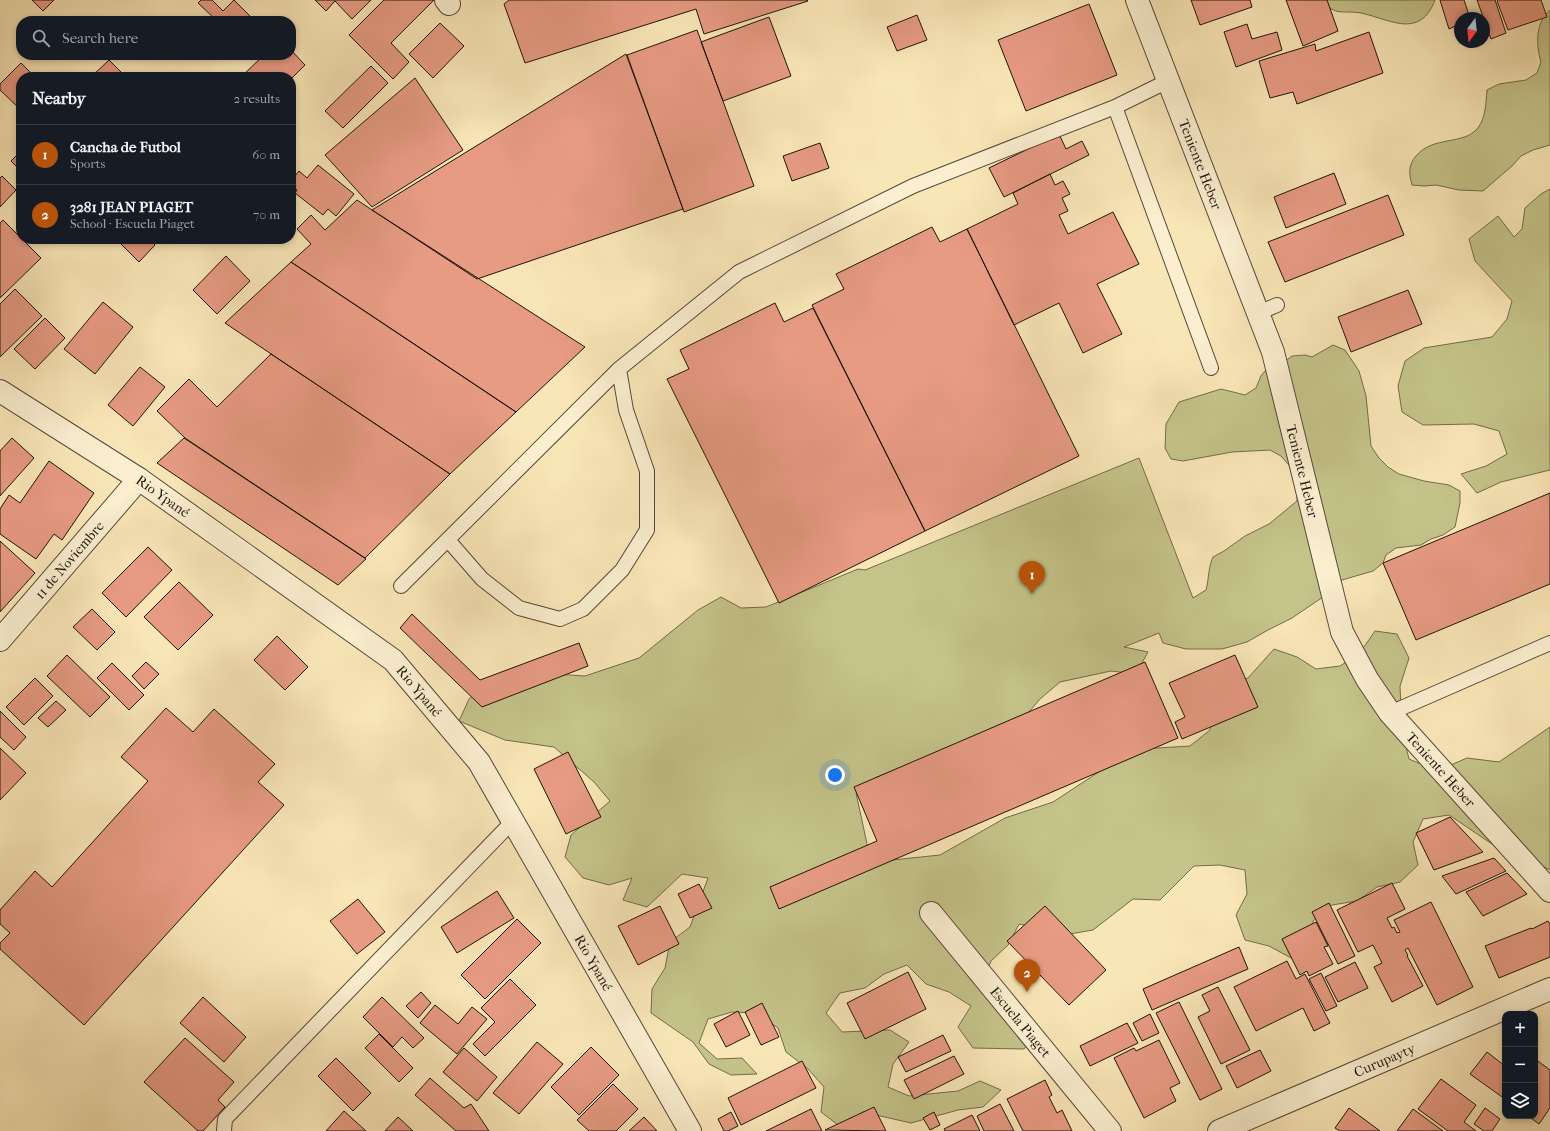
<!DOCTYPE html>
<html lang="en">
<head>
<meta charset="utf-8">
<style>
  :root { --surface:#171b24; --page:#242831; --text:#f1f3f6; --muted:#9ea1a6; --line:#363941; --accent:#b45309 }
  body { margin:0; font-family:"IM FELL French Canon",serif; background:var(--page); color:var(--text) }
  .controls { position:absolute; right:12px; bottom:12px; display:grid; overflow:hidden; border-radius:8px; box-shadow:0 2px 6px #0003 }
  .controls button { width:36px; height:36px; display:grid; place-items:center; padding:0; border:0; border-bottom:1px solid var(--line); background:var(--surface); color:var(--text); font:20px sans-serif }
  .compass { position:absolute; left:1454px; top:12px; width:36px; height:36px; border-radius:50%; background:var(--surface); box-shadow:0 2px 6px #0003; rotate:195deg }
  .you { position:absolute; left:835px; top:775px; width:14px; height:14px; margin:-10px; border:3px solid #fff; border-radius:50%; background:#1a73e8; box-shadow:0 0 0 6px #1a73e833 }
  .badge { display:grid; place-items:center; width:26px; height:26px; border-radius:50%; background:var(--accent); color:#fff; font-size:13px; font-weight:700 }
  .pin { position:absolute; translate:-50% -33px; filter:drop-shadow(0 1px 2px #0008) }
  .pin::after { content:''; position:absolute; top:21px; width:14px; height:12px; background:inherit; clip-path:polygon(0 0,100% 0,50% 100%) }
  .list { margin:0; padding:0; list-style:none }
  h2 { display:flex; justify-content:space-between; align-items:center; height:52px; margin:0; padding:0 16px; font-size:17px }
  h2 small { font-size:13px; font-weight:400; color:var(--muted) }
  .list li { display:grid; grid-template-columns:26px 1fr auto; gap:12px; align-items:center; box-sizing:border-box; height:60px; padding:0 16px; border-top:1px solid var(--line) }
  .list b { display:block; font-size:15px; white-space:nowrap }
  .list p { margin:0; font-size:13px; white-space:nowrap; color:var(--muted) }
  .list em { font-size:13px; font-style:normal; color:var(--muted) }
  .icon { flex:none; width:22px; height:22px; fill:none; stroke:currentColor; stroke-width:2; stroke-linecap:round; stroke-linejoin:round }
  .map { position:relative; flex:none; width:1550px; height:1131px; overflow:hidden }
  .search { position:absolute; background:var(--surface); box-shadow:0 2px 6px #0003; left:16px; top:16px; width:280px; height:44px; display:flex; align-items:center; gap:10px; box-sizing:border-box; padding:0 14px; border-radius:16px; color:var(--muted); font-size:15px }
  .panel { position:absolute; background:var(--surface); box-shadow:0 2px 6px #0003; left:16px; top:72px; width:280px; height:172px; border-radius:16px }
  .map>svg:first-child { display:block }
  .green { fill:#c4c389; stroke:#716c4a }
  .building { fill:#e79b83; stroke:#1e140c }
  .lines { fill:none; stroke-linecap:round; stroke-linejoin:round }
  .lane-casing { stroke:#554837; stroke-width:16 }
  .street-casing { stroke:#554837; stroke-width:24 }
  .lane { stroke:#fbefd0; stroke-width:14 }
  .street { stroke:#fbefd0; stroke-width:22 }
  .labels { text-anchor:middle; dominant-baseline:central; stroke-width:3; stroke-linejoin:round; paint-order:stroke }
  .street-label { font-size:14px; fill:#1e140c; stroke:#fbefd0 }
</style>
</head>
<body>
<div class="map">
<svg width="1550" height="1131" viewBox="0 0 1550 1131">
  <rect width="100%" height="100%" fill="#f9e6b7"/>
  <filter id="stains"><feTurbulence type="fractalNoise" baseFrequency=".005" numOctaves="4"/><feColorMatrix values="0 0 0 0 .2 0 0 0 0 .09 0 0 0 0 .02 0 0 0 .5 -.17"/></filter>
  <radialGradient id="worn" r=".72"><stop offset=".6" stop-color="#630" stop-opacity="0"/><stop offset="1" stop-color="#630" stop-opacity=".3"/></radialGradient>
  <path class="green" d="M1322 0H1435C1420 40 1389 19 1361 13 1344 10 1335 17 1322 0Z
    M1550 10V145L1533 150 1521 156 1512 166 1483 191 1459 190 1436 185 1424 186 1412 185C1409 174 1408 165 1416 156 1434 135 1463 146 1478 128 1486 117 1486 102 1487 90L1499 84 1526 80 1537 73 1541 62C1536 46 1535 22 1550 10Z
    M1550 189V470L1501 482 1477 493 1461 474 1486 466 1507 454 1499 431 1474 424 1423 425 1402 412 1398 386 1405 361 1424 348 1492 337 1507 319 1512 301 1475 261 1469 239 1498 216 1514 237 1522 229 1525 208 1541 194Z
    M1333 345 1345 350 1359 371 1366 396 1371 446 1379 458 1388 467 1399 474 1424 481 1449 485 1460 491V503L1455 527 1443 535 1431 539 1421 545 1396 548 1386 555 1383 563 1373 571 1342 580 1323 597 1292 618 1268 630 1247 642 1222 649H1186L1163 643 1159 633 1124 647 1148 652 1136 674 1111 671 1060 682 1040 699 1006 739 927 757 877 777 856 793 869 853 892 860 940 855 1005 818 1053 802 1117 760 1141 749 1190 746 1210 730 1211 705 1225 685 1248 678 1274 649 1297 657 1316 669 1340 666 1359 654 1375 631 1397 634 1409 658 1400 686 1402 730 1409 759 1437 771 1467 758 1499 762 1550 727V870L1516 852 1492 844 1449 815 1423 819 1413 842 1418 865 1400 882 1377 887 1357 901 1332 905 1313 921V944L1291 958 1269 946 1245 940 1236 915 1247 894 1245 870 1220 865 1194 866 1160 900 1133 899 1093 930 1070 934 1019 924 1009 944 991 961 982 984 1039 1030 1024 1049 973 1048 958 1027 971 1006 949 992 926 984 907 965 884 974 865 988 840 993 826 1013 842 1032 890 1030 909 1042 893 1064 888 1087 909 1096 958 1091 980 1081 1001 1090 983 1107 958 1110 911 1123 863 1112 842 1128 821 1112 824 1087 808 1069 786 1052 778 1028 757 1013 732 1012 708 1019 699 1043 717 1059 742 1058 757 1074 731 1075 709 1064 693 1042 651 1013 652 989 665 968 670 942 690 927 708 878 682 874 647 907 623 900 632 878 609 885 583 878 565 857 571 835 610 801 594 782 554 747 505 740 459 721 469 699 491 681 539 673 585 676 639 658 698 610 721 597 741 608 766 607 858 569 865 570 1139 458 1193 598 1206 590C1209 579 1208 568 1213 557L1224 551 1245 536 1269 524 1297 501V488L1289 465 1281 456 1270 450 1232 452 1183 461 1171 459 1165 448 1166 424 1179 402 1221 389 1245 395 1256 388 1261 376 1269 366 1283 363 1292 356 1305 355 1312 357Z"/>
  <path class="building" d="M32 0H54L43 11Z
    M201 0H212L223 11 234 0 251 17 247 21H213L215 19 198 3Z
    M315 0H371L352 19 335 1 326 11Z
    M384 0H434L391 43 409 62 393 79 349 35Z
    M509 0H807L808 1 704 34 696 9 525 63 504 4Z
    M1191 0H1250L1252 7 1200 25Z
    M1286 0H1327L1338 31 1303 46Z
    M1440 0H1464L1470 18H1460V24L1449 29Z
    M1477 0H1495L1506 33 1491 39Z
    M1498 0H1541L1547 17 1508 30 1497 1Z
    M1089 4 1117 75 1026 111 998 40Z
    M917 15 927 40 897 51 887 27Z
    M769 17 791 76 723 101 701 42Z
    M440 23 464 46 433 78 409 54Z
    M1247 24 1252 39 1277 32 1282 50 1236 67 1224 32Z
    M697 30 754 186 684 212 627 55Z
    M1369 32 1383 73 1297 104 1293 92 1270 98 1259 61 1315 44 1316 51Z
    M291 50 305 65 291 79V77H241L264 55H291Z
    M626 54 683 209 477 279 372 210Z
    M109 60 126 77H91Z
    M21 63 35 77H21V110L0 90V84Z
    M371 66 388 83 343 128 325 111Z
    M415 78 463 150 372 207 325 155Z
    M1059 134 1066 149 1082 141 1089 155 1004 197 989 168Z
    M820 143 829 168 792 181 783 156Z
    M21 151V171L11 161Z
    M318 165 354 194 336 216 328 209 323 215 295 193 297 190 291 185V181L299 171 307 178Z
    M1334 173 1346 204 1286 228 1274 197Z
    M1050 174 1055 185 1063 181 1070 194 1062 198 1068 211 1059 215 1068 234 1113 212 1139 264 1097 284 1122 334 1083 353 1059 303 1014 325 967 229 1018 204 1013 193Z
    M2 176 16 190 0 207V178Z
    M1388 195 1404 235 1285 282 1268 242Z
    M357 200 372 210 585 347 516 412 291 262 311 244 297 229 311 215 325 230Z
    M3 220 41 258 0 298V223Z
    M932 227 940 242 967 229 1079 456 925 531 812 305 844 289 836 274Z
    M116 239H149L155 245 139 262Z
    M226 256 250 281 217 314 193 290Z
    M291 262 516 412 450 474 225 323Z
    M15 289 42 316 0 357V304Z
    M1408 290 1422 324 1351 352 1338 317Z
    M103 302 133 327 95 374 64 349Z
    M775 303 784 322 813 308 925 531 779 603 667 379 689 369 680 350Z
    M45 318 65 338 35 369 14 349Z
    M271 354 450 474 365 558 185 438 157 411 189 379 217 407Z
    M140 367 165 387 133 426 108 405Z
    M12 438 34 458 0 496V451Z
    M184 438 366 559 338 585 157 463Z
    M49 461 94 493 62 540 54 534 36 559 0 534V509L9 495 20 503Z
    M1550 493V584L1416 640 1383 563Z
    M0 541 35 573 0 612Z
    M148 547 172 570 126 617 102 593Z
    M179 582 213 615 178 650 144 617Z
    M92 609 115 632 97 650 73 627Z
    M412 614 480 680 579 643 588 666 482 707 400 628Z
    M277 636 308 667 285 690 254 660Z
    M67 655 110 697 90 717 47 676Z
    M1235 655 1258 707 1182 739 1175 722 1185 717 1169 683Z
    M146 662 159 674 144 689 132 676Z
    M1145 662 1178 738 779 909 770 887 877 841 854 787Z
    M112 663 144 695 129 710 97 678Z
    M35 678 53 696 24 725 6 707Z
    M56 701 66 710 48 727 38 718Z
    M166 708 193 732 214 709 275 764 258 782 284 805 84 1025 0 949V943L10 933 0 924V910L35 871 52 887 148 781 121 757Z
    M0 711 26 737 14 750 0 737Z
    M0 748 26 773 0 800Z
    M568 752 601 817 566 834 534 769Z
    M1450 817 1483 852 1434 870 1416 833Z
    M1494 858 1506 871 1456 894 1442 876Z
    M1507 873 1527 894 1483 916 1466 892Z
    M1392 883 1405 909 1387 918 1392 928 1394 927 1397 933 1400 932 1394 920 1431 902 1473 987 1437 1005 1408 948 1405 950 1408 955 1407 956 1423 986 1392 1002 1374 967 1382 963 1373 945 1358 952 1337 910Z
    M699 884 712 908 690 918 678 894Z
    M497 891 514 918 457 953 441 927Z
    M358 899 385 932 357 954 330 921Z
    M1329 903 1355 956 1338 964 1312 912Z
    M660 906 679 944 638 965 618 926Z
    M1045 906 1106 970 1069 1005 1007 941Z
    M517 919 541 943 485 999 461 975Z
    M1548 921 1550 924V957L1499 978 1485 946 1531 928 1532 929Z
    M1316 922 1328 946 1324 947 1333 964 1309 976 1307 971 1300 975 1282 939Z
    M1239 947 1248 969 1152 1010 1143 989Z
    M1287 961 1296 979 1305 974 1330 1023 1314 1031 1303 1008 1256 1031 1234 987Z
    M1355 962 1368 988 1338 1002 1325 977Z
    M908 972 926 1009 865 1039 847 1003Z
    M1321 973 1337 1006 1326 1011 1309 979Z
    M510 979 536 1005 485 1056 473 1044 495 1022 481 1008Z
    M1218 987 1250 1050 1221 1064 1198 1017 1210 1011 1202 995Z
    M421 992 431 1003 418 1018 406 1006Z
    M203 997 246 1037 224 1062 180 1023Z
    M382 997 424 1038 413 1048 402 1037 393 1047 363 1017Z
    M1179 1002 1222 1089 1200 1100 1156 1013Z
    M762 1003 779 1037 761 1045 745 1012Z
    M435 1005 458 1024 472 1007 487 1019 457 1054 420 1023Z
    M738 1011 750 1035 726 1047 714 1024Z
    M1150 1014 1159 1033 1142 1041 1133 1023Z
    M1127 1023 1138 1043 1090 1066 1080 1046Z
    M379 1034 413 1068 399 1082 365 1048Z
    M943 1035 951 1051 906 1072 898 1057Z
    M185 1038 234 1082 218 1100 225 1107 203 1131H198L144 1082Z
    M1159 1040 1180 1083 1170 1088 1176 1101 1144 1118 1114 1058 1134 1048 1136 1051Z
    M537 1042 563 1064 519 1114 493 1093Z
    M591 1047 619 1075 579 1115 551 1087Z
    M464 1048 497 1077 477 1101 443 1072Z
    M1260 1050 1271 1071 1237 1088 1226 1066Z
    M1487 1052 1505 1066V1099L1470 1074Z
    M954 1056 964 1074 914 1099 904 1080Z
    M336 1058 371 1093 353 1111 318 1076Z
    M1535 1059 1550 1070V1108L1539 1124 1528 1116H1535Z
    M802 1061 816 1088 741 1125 728 1098Z
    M430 1078 464 1108 471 1104 489 1131H456L415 1095Z
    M1441 1079 1476 1105 1464 1122 1476 1131H1448L1418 1109Z
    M1045 1080 1052 1095 1049 1097 1057 1113 1062 1110 1072 1131H1023L1007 1099Z
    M613 1084 638 1109 616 1131H589L577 1120Z
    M1000 1104 1014 1131H984L977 1116Z
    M874 1107 886 1131 825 1130Z
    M1349 1108 1380 1131H1340L1335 1128Z
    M1485 1108 1500 1119 1492 1131H1484L1474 1124Z
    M811 1109 822 1131H766Z
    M1413 1109 1443 1131H1397Z
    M344 1111 366 1131H326Z
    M731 1112 738 1126 728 1131H724L718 1119Z
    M934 1112 940 1125 930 1130 923 1118Z
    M972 1115 980 1131H945L944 1129Z
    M398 1117 413 1131H385Z
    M644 1117 657 1131H629Z"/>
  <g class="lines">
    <g class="lane-casing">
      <path id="lane" d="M1115 107 1211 368
        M1258 313 1277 305
        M448 540 482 579 519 608 560 619 583 609 622 570 647 530V471L626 410 619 369
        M401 586 619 369 739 272 913 186 1115 107 1168 81
        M1390 713 1550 643
        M224 1131 225 1119 513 821"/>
    </g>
    <g class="street-casing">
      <g id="street">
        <path d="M446 0 449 4"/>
        <path id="s1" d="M1137 0 1273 352 1342 632 1367 679 1390 713 1550 891"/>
        <path id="s2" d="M0 391 139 479 393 660 479 762 690 1131"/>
        <path id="s3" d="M0 640 139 479"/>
        <path id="s4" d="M931 913 1110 1131"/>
        <path id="s5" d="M1219 1131 1550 989"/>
      </g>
    </g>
    <use href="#lane" class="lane"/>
    <use href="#street" class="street"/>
  </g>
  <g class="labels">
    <g class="street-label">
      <text stroke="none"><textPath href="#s1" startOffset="176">Teniente Heber</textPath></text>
      <text stroke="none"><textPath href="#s1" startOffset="500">Teniente Heber</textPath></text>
      <text stroke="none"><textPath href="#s2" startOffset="194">Rio Ypané</textPath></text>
      <text stroke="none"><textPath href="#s3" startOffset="106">11 de Noviembre</textPath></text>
      <text stroke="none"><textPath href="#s2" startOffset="517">Rio Ypané</textPath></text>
      <text stroke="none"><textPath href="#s1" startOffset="836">Teniente Heber</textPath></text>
      <text stroke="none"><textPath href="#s2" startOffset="841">Rio Ypané</textPath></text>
      <text stroke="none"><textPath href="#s4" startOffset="141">Escuela Piaget</textPath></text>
      <text stroke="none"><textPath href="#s5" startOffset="180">Curupayty</textPath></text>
    </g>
  </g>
  <rect width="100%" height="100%" filter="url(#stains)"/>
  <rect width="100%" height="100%" fill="url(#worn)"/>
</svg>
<div class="controls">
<button>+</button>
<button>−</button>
<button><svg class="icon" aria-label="layers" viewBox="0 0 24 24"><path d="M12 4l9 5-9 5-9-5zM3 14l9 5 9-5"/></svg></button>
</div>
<svg class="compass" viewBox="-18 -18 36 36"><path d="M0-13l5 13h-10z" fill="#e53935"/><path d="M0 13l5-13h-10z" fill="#9ea1a6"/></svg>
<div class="you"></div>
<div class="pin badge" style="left:1032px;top:594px">1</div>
<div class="pin badge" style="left:1027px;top:992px">2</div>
<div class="search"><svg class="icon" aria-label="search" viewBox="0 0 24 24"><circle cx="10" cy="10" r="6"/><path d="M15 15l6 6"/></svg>Search here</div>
<section class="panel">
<h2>Nearby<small>2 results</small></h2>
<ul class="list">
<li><span class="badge">1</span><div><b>Cancha de Futbol</b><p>Sports</p></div><em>60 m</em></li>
<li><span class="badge">2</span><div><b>3281 JEAN PIAGET</b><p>School · Escuela Piaget</p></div><em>70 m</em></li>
</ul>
</section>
</div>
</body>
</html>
